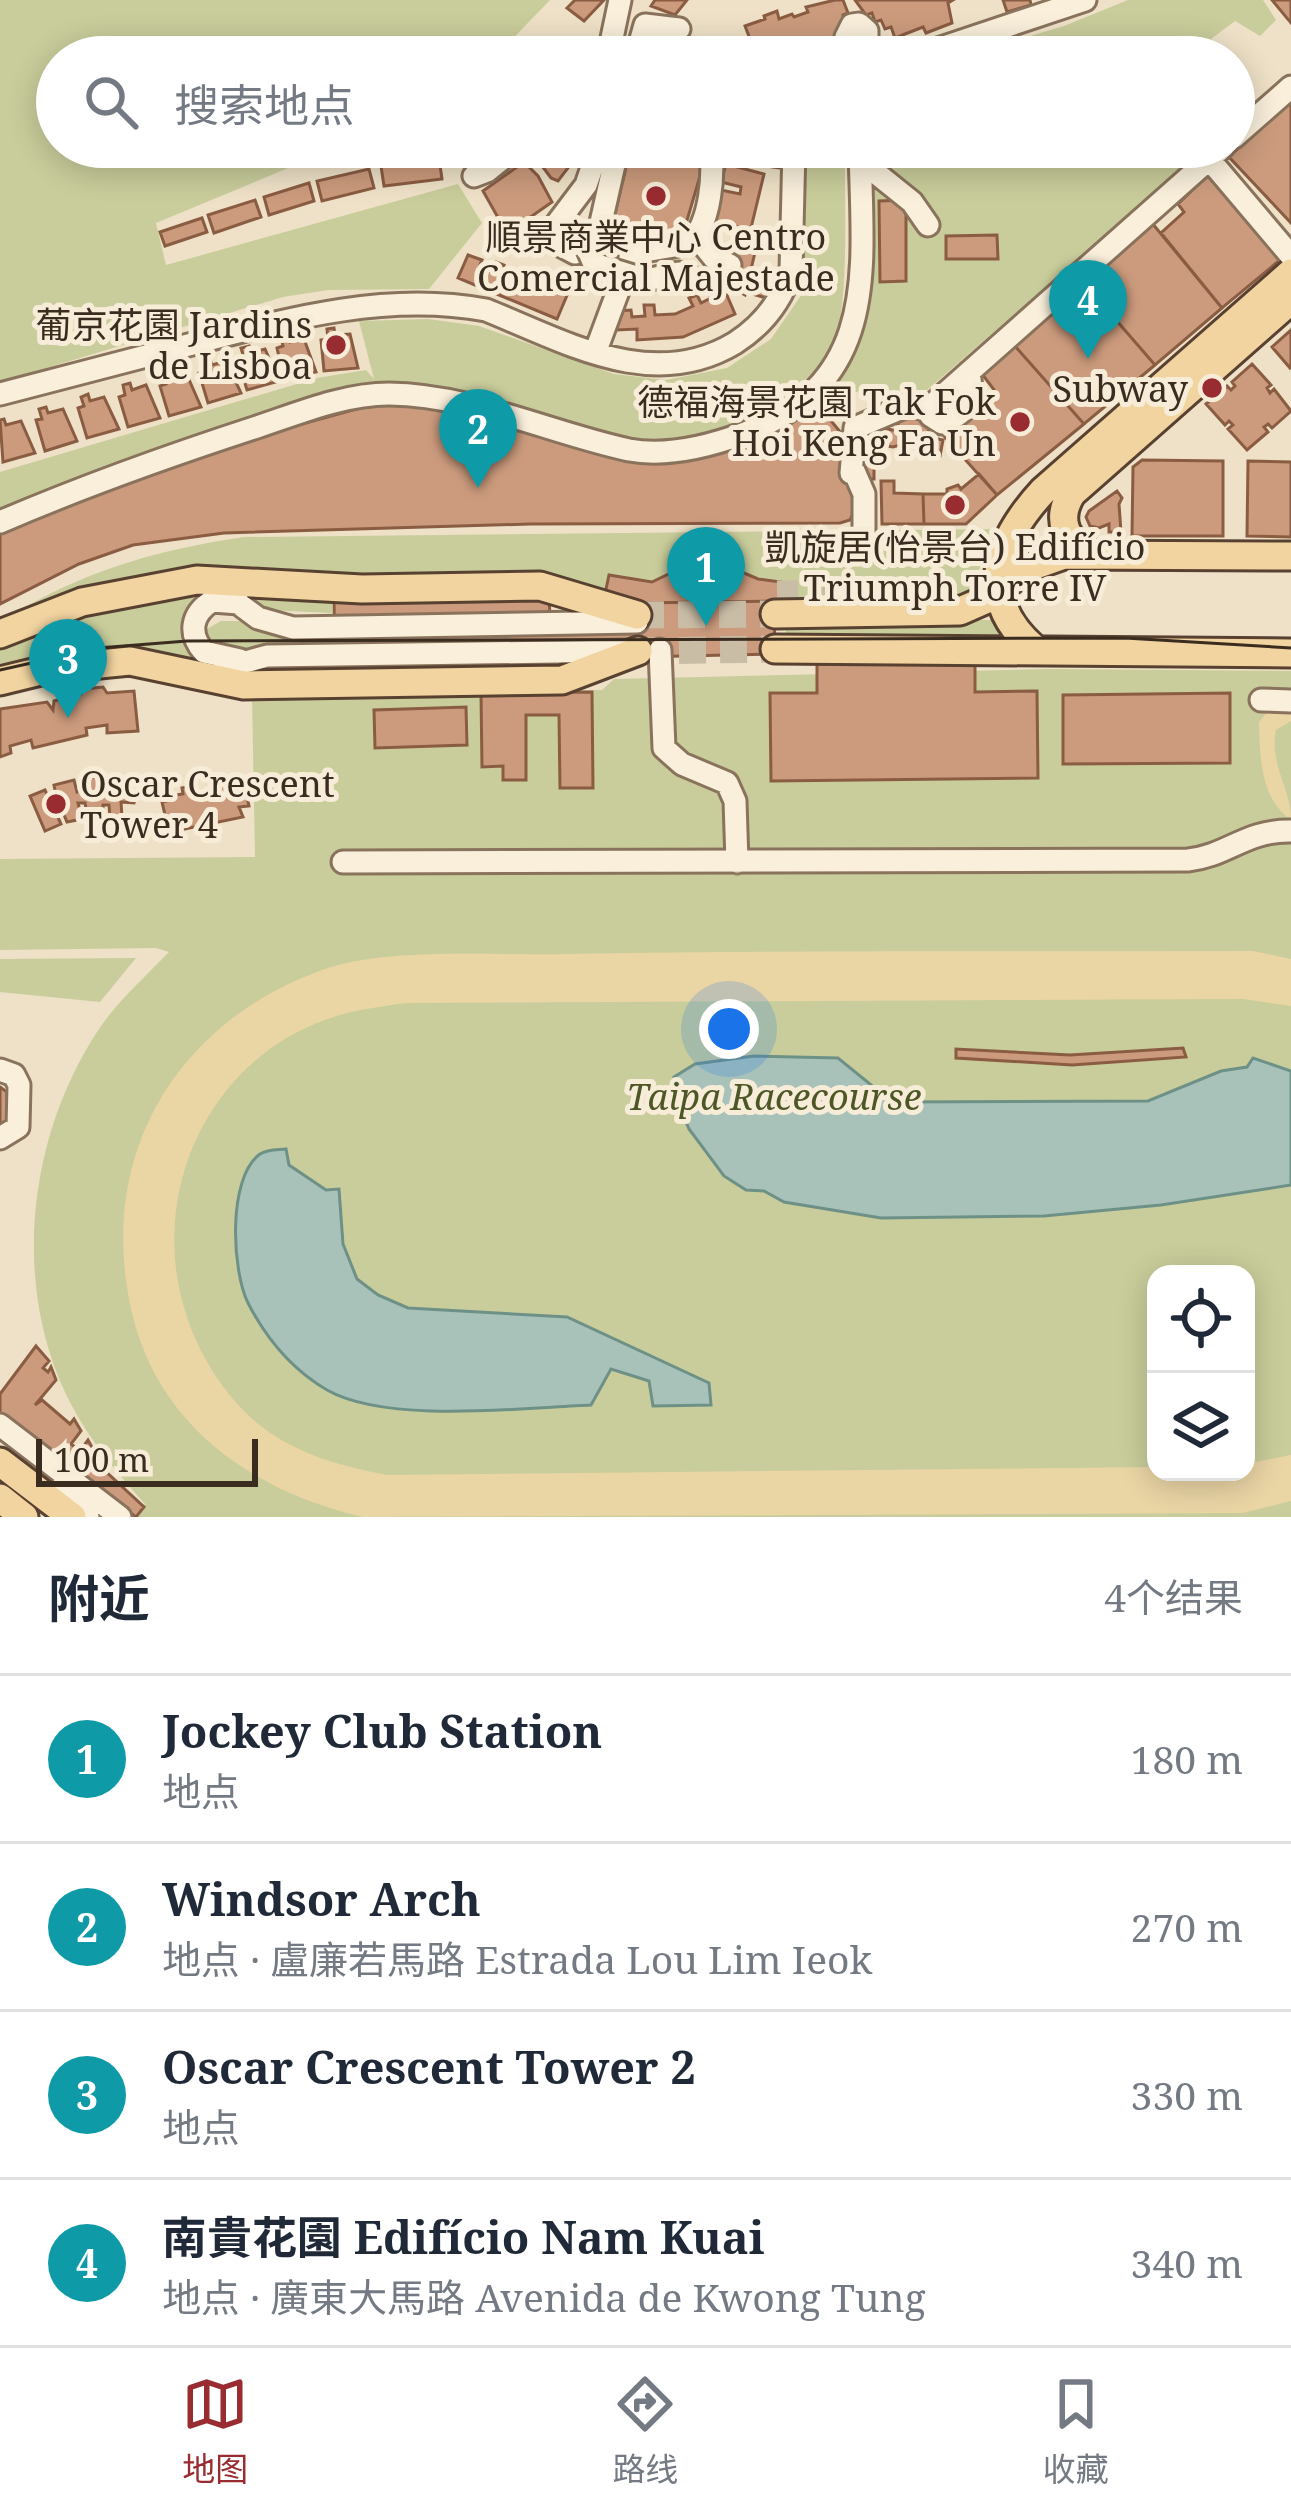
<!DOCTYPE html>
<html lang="zh">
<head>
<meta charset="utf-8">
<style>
  :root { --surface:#fff; --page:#f2f2f3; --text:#1f2937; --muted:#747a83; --line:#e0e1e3; --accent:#992c31 }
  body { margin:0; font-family:"Noto Serif","Noto Sans SC",serif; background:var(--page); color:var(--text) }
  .controls { position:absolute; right:36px; bottom:36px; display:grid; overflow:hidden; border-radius:24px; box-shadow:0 6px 30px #0003 }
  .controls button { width:108px; height:108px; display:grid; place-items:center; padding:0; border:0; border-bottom:3px solid var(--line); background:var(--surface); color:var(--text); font:60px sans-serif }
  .scale { position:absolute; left:36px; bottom:30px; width:222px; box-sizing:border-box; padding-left:12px; border:6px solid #3b2c20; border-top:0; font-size:33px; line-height:42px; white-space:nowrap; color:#3b2c20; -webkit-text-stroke:9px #f6ecd7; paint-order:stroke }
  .you { position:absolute; left:729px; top:1029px; width:42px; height:42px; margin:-30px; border:9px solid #fff; border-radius:50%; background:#1a73e8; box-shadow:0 0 0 18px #1a73e833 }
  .badge { display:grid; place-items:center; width:78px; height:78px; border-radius:50%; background:var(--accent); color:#fff; font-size:39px; font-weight:700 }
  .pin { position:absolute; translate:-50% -99px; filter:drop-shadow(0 3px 6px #0008) }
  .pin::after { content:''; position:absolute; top:63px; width:42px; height:36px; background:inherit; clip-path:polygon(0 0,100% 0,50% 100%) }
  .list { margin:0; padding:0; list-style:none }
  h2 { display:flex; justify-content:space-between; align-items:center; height:156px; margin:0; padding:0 48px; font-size:51px }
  h2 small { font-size:39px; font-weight:400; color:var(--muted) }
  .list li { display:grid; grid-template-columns:78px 1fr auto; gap:36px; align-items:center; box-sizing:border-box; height:168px; padding:0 48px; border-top:3px solid var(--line) }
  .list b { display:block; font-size:45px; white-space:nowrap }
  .list p { margin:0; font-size:39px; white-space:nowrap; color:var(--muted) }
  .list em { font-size:39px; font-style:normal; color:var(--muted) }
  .icon { flex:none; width:66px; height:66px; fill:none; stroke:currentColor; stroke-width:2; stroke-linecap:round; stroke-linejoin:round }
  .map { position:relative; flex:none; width:1291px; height:1517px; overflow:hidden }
  .search { position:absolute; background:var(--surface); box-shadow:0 6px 30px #0003; left:36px; right:36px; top:36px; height:132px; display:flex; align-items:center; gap:30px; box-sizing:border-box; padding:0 42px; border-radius:66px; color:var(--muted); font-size:45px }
  .sheet { height:828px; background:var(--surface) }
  nav { display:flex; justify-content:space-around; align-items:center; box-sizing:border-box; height:168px; border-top:3px solid var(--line); background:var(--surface); font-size:33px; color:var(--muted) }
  nav a { display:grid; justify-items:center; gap:6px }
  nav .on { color:var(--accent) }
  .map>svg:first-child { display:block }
  .green { fill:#c9cd9b; fill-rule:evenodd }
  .sand { fill:#ead5a5 }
  .water { fill:#a8c2ba; stroke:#6e9187; stroke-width:3 }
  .building { fill:#cc9b7d; stroke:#8a5c42; stroke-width:3 }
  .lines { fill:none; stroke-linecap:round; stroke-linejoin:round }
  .minor-tunnel { stroke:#cabda6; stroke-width:21; stroke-dasharray:21 10; stroke-linecap:butt }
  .major-tunnel { stroke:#cabda6; stroke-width:27; stroke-dasharray:27 14; stroke-linecap:butt }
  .minor-casing { stroke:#8a735c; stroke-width:27 }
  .major-casing { stroke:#584130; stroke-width:33 }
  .minor { stroke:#f9efdb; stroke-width:21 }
  .major { stroke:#f1d4a0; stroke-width:27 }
  .tram { stroke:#3b2c20; stroke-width:3 }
  .minor-bridge-casing { stroke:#8a735c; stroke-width:27; stroke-linecap:butt }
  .minor-bridge { stroke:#f9efdb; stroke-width:21 }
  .poi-dot { fill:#992c31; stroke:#f6ecd7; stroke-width:4.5 }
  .labels { text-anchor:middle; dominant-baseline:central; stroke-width:10; stroke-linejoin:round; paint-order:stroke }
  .poi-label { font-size:36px; fill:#3b2c20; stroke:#f6ecd7; text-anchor:end }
  .park-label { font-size:36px; font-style:italic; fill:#4d5726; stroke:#f6ecd7 }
</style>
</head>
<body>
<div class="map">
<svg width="1291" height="1517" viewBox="0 0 1291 1517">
  <rect width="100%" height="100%" fill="#eee1c7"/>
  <path class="green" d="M0 0H550L495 57H57V147H339L156 223 166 265 458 184 482 223 429 289 328 290 283 297 0 382Z
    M1128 0H1263L1276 20 1260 36 1235 21 1211 39 1223 57H960L1064 26Z
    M806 147H845C844 194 850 303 834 343 827 360 811 375 798 386 750 429 689 445 625 440L408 383H375L318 396 0 513V472L317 378 366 370 374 379 359 321 428 319 479 326 614 374 666 380 727 368 771 339 802 294Z
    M874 147H1190L1193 159 927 390 861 391 849 394 833 379C886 311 874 229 874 147Z
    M997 529 970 590 953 601H625L231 572 0 622C80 572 151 551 244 537Z
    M193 589 197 660 0 677V645L57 628 55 619Z
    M238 590 332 598V613L267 610Z
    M786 620H997L1011 642H786Z
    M221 621H331L332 649 216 650 204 635 205 630Z
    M1047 669 1291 671V1517H137L145 1504C110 1465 78 1426 58 1376 13 1263 33 1126 101 1026 120 999 146 976 169 952L156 948 0 950V859L255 857 252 696 602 690 614 679ZM1156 1274H1246V1472H1156Z
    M136 958 100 1002 0 992V959Z"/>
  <path class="sand" d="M1291 708V721L1276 730C1269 764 1291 788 1291 820 1260 798 1260 757 1259 722L1270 709Z
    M1253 951 1291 959V1006L1243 999 406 1003C379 1007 351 1010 325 1020 203 1064 146 1201 188 1320 203 1364 235 1411 275 1436 310 1458 347 1467 387 1475L1156 1467V1472H1246V1464L1291 1455V1501L1243 1513 363 1517C255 1492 159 1428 132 1313 96 1159 173 1024 322 970 385 947 496 956 565 954 794 950 1023 952 1253 951Z"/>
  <path class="water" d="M754 1056 838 1058 892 1102 1148 1101 1221 1071 1247 1067 1253 1058 1291 1071V1185L1161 1205 1044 1216 881 1218 784 1202 764 1191 746 1190 724 1176 689 1129 678 1103 674 1077 695 1064Z
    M286 1149 289 1165 326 1190 339 1189 343 1244 357 1279 378 1295 408 1308 567 1317 709 1383 711 1405 653 1406 649 1381 611 1369 591 1405C521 1408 387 1424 327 1390 291 1369 267 1340 248 1303 232 1271 227 1178 260 1154 268 1149 277 1150 286 1149Z"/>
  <path class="building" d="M575 0H604L584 21 567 8Z
    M655 0H687L675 15 651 6Z
    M835 0H843L848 13 843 15 844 54 775 57 773 52 767 54 764 44 758 46 754 38 750 39 745 26 765 19 764 16 777 11 779 19 792 14 794 17 808 12 806 7Z
    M855 0H953L948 3 952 23 926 33 923 27 895 38 891 27 885 29 881 20 875 22 872 13 866 15Z
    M1003 0H1030L1031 5 1007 12Z
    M1272 0H1291V23Z
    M646 34 728 50 727 57H642Z
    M1291 99V223L1229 157Z
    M528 147H584L558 181 551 178Z
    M631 147H697L701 154 703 166 683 234 672 240 612 226Z
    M736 147H780V168L759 165 758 157Z
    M439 158 442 179 384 186 381 166Z
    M524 162 538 176 552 202 512 230 503 219 500 221 483 191Z
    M726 164 764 174 751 228 760 231 745 295 726 284 732 259 727 258 729 248 734 249 739 227 713 221 721 190 740 194 741 187 721 182Z
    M369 169 374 188 322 201 317 181Z
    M1213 170 1286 255 1222 308 1161 233 1184 212 1178 204Z
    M309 183 314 201 269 215 264 197Z
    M255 200 261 217 214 233 208 215Z
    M906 200V281L880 282 879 201Z
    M202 218 207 232 165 246 160 232Z
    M1152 223 1222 308 1155 365 1084 283Z
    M997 235 998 259H946V236Z
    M468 255 482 260 479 267 492 272 496 262 504 265 500 274 535 288 539 278 548 282 544 290 551 293 553 287 568 293 557 319 458 278Z
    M755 283 768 286 766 298 752 294Z
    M1084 283 1155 365 1084 424 1014 345Z
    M723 286 735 314 683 337 637 340V329L617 330 616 311 631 310 632 317 645 316 644 305H654L655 315 675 314 693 306 689 298 697 295 701 303 711 298 709 293Z
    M334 328 335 335 350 334 358 368 324 371 321 340 328 339 327 329Z
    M1291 330V367L1290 368 1272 347Z
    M288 335 290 342 304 339 316 372 284 379 277 348 283 346 281 337Z
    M1014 345 1084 424 997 495 943 435 995 391 982 374Z
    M249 346 250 353 265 349 279 381 247 390 238 360 244 358 241 348Z
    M210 359 212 365 226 361 241 393 208 403 199 373 206 371 203 361Z
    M1252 364 1271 385 1267 388 1270 393 1274 389 1291 411 1272 428 1268 424 1264 427 1268 432 1247 450 1228 429 1233 425 1229 421 1225 425 1206 404 1227 386 1231 390 1235 386 1232 382Z
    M170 372 172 379 187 375 201 407 169 416 160 386 166 384 163 374Z
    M130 383 132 390 146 385 160 418 128 427 119 397 125 395 123 385Z
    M88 394 90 401 104 397 119 429 87 438 78 408 84 406 81 397Z
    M382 402 426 406 505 425 722 452 786 425 817 404 842 434 850 461 854 512 850 520 840 523 530 524 224 533 133 545 79 564 0 604V528L240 441Z
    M46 407 48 413 63 409 77 441 45 451 36 420 42 419 39 409Z
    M906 416 930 423 927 437 943 440 940 456 924 453 919 449 920 443 902 440 900 445 893 447 880 445 883 428 897 431 899 418Z
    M4 419 6 425 21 421 35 453 3 462 0 420Z
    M860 459H874V479H860Z
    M1142 460 1223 461V536H1132L1133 467Z
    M1248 461 1291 462V537L1247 536Z
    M979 474 997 495 966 524H924L923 494H947V489L958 485 961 489Z
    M881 481H894V493L923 494 924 524H882Z
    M1117 491 1122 498 1119 504 1121 532H1109V524L1099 528 1090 526 1086 517 1089 511Z
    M711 564 730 567 758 579 781 582 782 601 637 603 605 594 609 575 652 582 681 568Z
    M549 594 550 618 606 617 637 603V643L550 675 335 678 334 596Z
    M774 601 775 654 638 657 637 603Z
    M975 658V692L1037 691 1038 778 771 781 770 693H817V660Z
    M103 687 107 693 134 691 138 731 107 733V725L86 728 87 735 33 748 31 740 10 746 11 753 0 757V709L47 702 53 710 54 701 81 694 84 689Z
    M592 692 593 788H560L559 715H526V780H503V766L482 767 481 693Z
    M1230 693V763L1063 764V695Z
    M466 707 467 745 375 748 374 710Z
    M101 776 102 790 110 791 109 776 127 778 128 792H137L134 803 121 802 122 817 110 818 109 805H103V817L88 819 85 803H78L82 819 67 822 62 810 55 811 61 824 45 831 30 796 45 790 50 801 57 800 54 785 74 780 77 792 83 791 82 779Z
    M228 780 229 786 244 784 249 806 239 807 243 817 180 830 178 822 167 823 162 802 175 799V795L183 794 182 788 193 786 195 793 211 790V784Z
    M1183 1048 1186 1057 1072 1065 956 1058V1049L1070 1055Z
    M0 1087 7 1092V1121L0 1129Z
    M36 1346 49 1361 43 1368 48 1372 51 1367 56 1380 35 1405 42 1400 70 1424 74 1419 81 1431 71 1444 80 1451 88 1440 93 1449 89 1456 144 1507 136 1517 0 1413V1394Z"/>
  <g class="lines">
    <path class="minor-tunnel" d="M777 591 839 590"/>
    <path class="major-tunnel" d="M637 615 775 614
      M638 651 775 649"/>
    <g class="minor-casing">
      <path id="minor" d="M860 46 853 45 846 37 852 25 859 24 867 31V38L860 46 862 57
        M608 57 620 0
        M636 57 645 25 679 29
        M914 57 1085 0
        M1234 137 1291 87
        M599 147 586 185 555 226 558 244 575 253 588 250 597 240 618 147
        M1209 159 1291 256
        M861 161 912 202 928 225
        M474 176 487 171 517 147
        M696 236 714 258 730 265
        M646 280 679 273 689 276
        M595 353 631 256C649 246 672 250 689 241 710 230 716 166 709 147
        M0 394C65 377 131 360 196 343 291 318 387 292 486 310 566 342 652 393 735 343 763 325 781 302 791 271L794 147
        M932 405 931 416 942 423C970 412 974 400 969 372
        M854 471 864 494V545
        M851 473 855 428 904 407 932 405 1223 147
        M0 522C84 486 171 455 257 427 299 413 344 394 389 394 472 395 550 433 629 450 667 457 710 446 745 433 882 381 862 267 860 147
        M207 580 258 618 293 628 637 622
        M839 590 902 605
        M239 603 212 601C191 614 188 634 204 652L240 660
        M660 650 664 748 682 764 727 783 735 801 737 862
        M209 677 227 667 267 656 625 651
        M1261 700 1291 701
        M343 862 1188 860C1227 856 1246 830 1291 831
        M0 1070 14 1075 19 1085 18 1127 0 1138
        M0 1425 120 1517
        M64 1483 88 1517"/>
    </g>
    <g class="major-casing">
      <path id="major" d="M1095 554C1065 545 1055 519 1072 493L1291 300
        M775 614 960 611 985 600 1027 568 1064 555 1291 556
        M0 634 82 602 197 580 362 589 540 586 637 615
        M775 649 1291 653
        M1037 651C975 600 996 542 1043 491L1291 273
        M0 681 49 669 130 661 244 685 562 680 638 651
        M0 1462 72 1517
        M0 1498 24 1517"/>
    </g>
    <use href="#minor" class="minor"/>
    <use href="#major" class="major"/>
    <path class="tram" d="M0 670 98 648 187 641 1125 638 1291 648"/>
    <g class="minor-bridge-casing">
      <path id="minor-bridge" d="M588 250 594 264 646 280"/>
    </g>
    <use href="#minor-bridge" class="minor-bridge"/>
  </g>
  <g class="poi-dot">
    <circle cx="656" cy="196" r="12"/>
    <circle cx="336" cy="345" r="12"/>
    <circle cx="1212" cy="388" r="12"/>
    <circle cx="1020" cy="422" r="12"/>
    <circle cx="955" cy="505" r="12"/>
    <circle cx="56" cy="804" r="12"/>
  </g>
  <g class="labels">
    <g class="poi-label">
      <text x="656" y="236" text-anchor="middle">順景商業中心 Centro<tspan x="656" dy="41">Comercial Majestade</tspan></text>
      <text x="312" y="324">葡京花園 Jardins<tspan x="312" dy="41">de Lisboa</tspan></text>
      <text x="1188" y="388">Subway</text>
      <text x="996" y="401">德福海景花園 Tak Fok<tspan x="996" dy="41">Hoi Keng Fa Un</tspan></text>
      <text x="955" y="546" text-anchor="middle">凱旋居(怡景台) Edifício<tspan x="955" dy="41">Triumph Torre IV</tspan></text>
      <text x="80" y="783" text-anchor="start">Oscar Crescent<tspan x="80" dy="41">Tower 4</tspan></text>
    </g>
    <g class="park-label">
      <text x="774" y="1096">Taipa Racecourse</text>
    </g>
  </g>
</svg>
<div class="controls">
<button><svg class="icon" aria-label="locate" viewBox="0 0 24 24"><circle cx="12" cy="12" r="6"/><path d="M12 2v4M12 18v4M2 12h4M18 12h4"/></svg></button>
<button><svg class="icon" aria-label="layers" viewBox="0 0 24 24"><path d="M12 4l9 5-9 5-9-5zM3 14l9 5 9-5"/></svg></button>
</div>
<div class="scale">100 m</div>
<div class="you"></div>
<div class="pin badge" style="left:706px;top:626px;background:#0f9aa8">1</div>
<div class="pin badge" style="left:478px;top:488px;background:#0f9aa8">2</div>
<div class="pin badge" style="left:68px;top:718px;background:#0f9aa8">3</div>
<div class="pin badge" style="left:1088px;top:359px;background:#0f9aa8">4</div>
<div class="search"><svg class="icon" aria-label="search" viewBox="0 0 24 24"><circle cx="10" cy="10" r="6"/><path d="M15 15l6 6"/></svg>搜索地点</div>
</div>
<section class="sheet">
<h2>附近<small>4个结果</small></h2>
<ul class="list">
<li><span class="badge" style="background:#0f9aa8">1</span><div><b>Jockey Club Station</b><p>地点</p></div><em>180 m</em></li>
<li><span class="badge" style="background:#0f9aa8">2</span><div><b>Windsor Arch</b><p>地点 · 盧廉若馬路 Estrada Lou Lim Ieok</p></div><em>270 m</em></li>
<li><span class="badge" style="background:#0f9aa8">3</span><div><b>Oscar Crescent Tower 2</b><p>地点</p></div><em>330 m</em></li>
<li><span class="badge" style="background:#0f9aa8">4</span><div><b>南貴花園 Edifício Nam Kuai</b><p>地点 · 廣東大馬路 Avenida de Kwong Tung</p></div><em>340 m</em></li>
</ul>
</section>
<nav>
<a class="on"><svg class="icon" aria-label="map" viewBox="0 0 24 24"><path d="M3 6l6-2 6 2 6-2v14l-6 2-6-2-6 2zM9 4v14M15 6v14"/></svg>地图</a>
<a><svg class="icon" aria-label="directions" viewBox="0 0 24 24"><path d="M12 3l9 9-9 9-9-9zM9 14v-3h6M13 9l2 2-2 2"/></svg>路线</a>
<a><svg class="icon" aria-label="saved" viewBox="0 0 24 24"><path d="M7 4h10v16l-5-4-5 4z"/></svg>收藏</a>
</nav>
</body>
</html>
